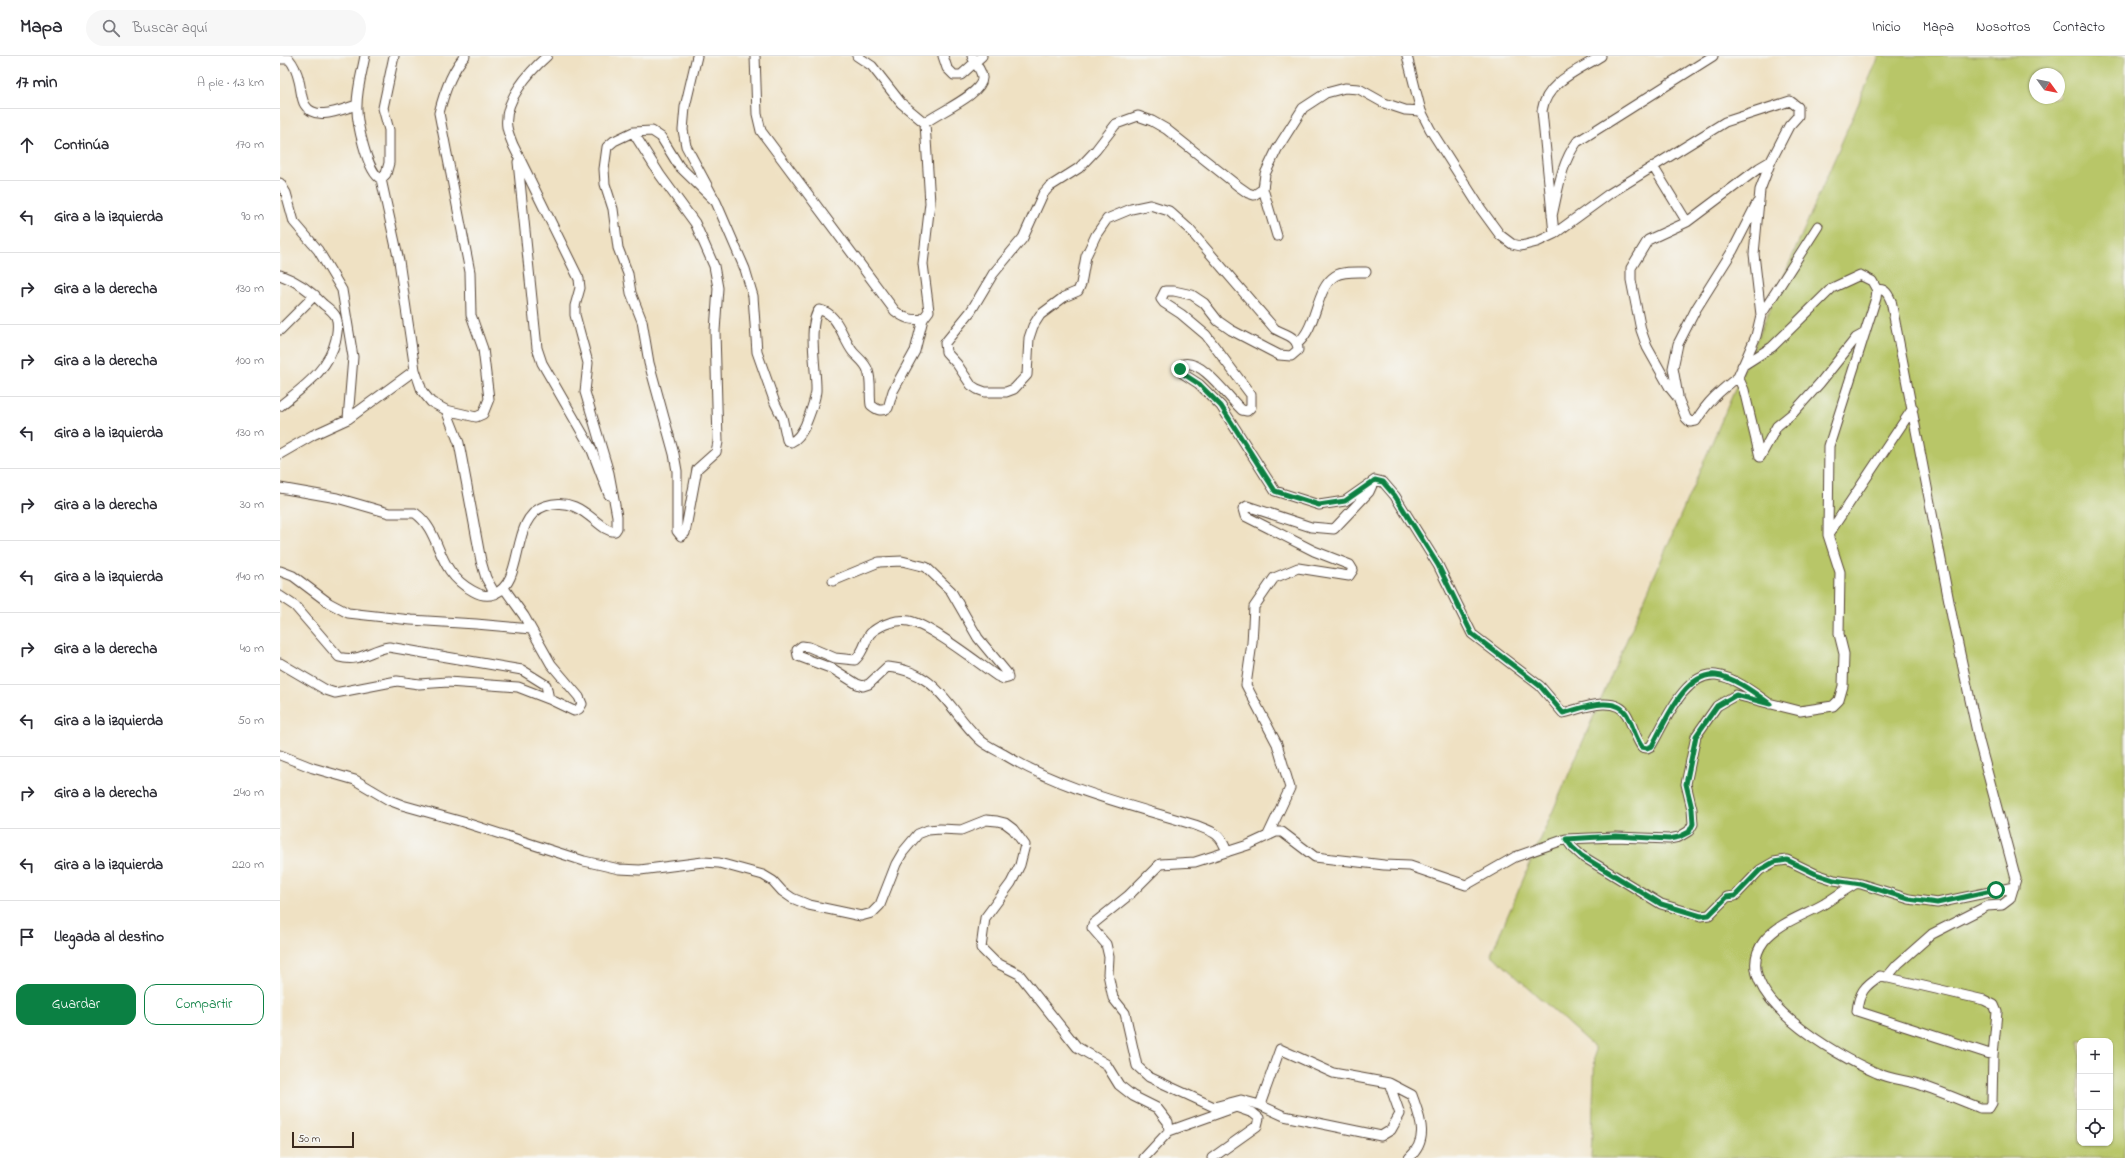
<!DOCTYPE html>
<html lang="es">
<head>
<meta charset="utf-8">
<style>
  :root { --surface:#fff; --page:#f7f7f7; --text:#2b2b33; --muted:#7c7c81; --line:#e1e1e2; --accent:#0b8043 }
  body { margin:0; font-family:"Indie Flower",sans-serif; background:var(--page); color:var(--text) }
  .controls { position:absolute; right:12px; bottom:12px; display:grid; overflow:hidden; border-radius:8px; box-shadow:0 1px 3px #0004 }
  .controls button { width:36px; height:36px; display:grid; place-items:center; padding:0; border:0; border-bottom:1px solid var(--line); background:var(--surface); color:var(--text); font:20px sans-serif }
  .compass { position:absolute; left:1749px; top:12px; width:36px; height:36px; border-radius:50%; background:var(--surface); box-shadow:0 1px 3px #0004; rotate:123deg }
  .scale { position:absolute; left:12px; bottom:10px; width:62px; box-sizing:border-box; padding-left:4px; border:2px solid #3b2a1e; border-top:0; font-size:11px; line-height:14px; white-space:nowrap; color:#3b2a1e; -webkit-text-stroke:3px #f6f6f2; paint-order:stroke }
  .stop { position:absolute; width:12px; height:12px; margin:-9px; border:3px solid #0b8043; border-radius:50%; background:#fff }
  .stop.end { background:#0b8043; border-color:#fff; box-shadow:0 1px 4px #0008 }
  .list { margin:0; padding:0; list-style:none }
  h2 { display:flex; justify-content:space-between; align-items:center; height:52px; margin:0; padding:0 16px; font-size:17px }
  h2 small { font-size:13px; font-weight:400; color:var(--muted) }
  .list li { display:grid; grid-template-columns:26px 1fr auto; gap:12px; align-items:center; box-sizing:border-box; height:72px; padding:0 16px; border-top:1px solid var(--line) }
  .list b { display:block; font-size:15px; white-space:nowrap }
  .list em { font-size:13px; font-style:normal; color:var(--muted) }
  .actions { display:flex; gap:8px; padding:12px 16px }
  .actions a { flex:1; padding:9px 0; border:1px solid var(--accent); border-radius:12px; text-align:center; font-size:14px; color:var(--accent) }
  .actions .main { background:var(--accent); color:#fff }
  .icon { flex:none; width:22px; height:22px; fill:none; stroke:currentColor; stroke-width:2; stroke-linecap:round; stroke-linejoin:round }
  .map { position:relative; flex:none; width:1845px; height:1102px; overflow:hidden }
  header { display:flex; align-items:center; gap:24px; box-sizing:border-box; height:56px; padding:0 20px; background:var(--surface); border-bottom:1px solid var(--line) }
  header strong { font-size:19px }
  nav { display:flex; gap:22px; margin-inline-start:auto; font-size:14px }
  .search { width:280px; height:36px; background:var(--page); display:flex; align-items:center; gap:10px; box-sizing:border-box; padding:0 14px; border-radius:22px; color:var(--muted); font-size:15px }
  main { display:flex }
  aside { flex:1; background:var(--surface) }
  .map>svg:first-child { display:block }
  .green { fill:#b8c668; stroke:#7a7843; fill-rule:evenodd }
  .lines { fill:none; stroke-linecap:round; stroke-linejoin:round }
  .minor-casing { stroke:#564537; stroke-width:11 }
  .minor { stroke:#fff; stroke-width:9 }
  .route { stroke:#0b8043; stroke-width:5 }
</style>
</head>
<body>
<header>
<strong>Mapa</strong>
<div class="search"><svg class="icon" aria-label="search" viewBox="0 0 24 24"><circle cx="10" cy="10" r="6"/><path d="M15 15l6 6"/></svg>Buscar aquí</div>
<nav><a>Inicio</a><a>Mapa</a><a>Nosotros</a><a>Contacto</a></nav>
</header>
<main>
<aside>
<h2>17 min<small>A pie · 1.3 km</small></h2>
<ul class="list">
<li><svg class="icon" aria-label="ahead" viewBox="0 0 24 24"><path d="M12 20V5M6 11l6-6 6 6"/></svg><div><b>Continúa</b></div><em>170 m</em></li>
<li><svg class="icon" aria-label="left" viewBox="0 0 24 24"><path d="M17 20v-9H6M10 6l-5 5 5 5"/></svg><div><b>Gira a la izquierda</b></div><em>90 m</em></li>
<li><svg class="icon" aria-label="right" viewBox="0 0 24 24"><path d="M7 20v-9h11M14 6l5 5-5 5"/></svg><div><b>Gira a la derecha</b></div><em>130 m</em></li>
<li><svg class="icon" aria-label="right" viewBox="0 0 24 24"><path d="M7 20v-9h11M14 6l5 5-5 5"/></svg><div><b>Gira a la derecha</b></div><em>100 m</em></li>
<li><svg class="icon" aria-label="left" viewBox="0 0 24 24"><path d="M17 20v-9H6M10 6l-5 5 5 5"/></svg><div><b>Gira a la izquierda</b></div><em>130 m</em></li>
<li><svg class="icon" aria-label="right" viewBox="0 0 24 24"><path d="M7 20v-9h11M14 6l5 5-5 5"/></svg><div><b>Gira a la derecha</b></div><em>30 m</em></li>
<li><svg class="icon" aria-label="left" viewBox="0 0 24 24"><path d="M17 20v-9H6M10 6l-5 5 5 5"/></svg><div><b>Gira a la izquierda</b></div><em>140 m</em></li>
<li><svg class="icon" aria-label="right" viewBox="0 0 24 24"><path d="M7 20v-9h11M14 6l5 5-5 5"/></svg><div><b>Gira a la derecha</b></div><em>40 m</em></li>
<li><svg class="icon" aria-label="left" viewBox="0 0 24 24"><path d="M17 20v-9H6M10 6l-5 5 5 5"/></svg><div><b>Gira a la izquierda</b></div><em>50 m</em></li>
<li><svg class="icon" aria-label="right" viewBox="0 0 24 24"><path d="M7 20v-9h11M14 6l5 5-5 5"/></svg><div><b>Gira a la derecha</b></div><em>240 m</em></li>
<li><svg class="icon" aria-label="left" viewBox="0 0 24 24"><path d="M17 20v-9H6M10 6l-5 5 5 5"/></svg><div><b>Gira a la izquierda</b></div><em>220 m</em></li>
<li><svg class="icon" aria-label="arrive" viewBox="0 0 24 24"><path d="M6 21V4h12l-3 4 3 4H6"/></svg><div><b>Llegada al destino</b></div></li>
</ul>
<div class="actions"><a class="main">Guardar</a><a>Compartir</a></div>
</aside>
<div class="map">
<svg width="1845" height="1102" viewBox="0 0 1845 1102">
  <rect width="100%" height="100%" fill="#f6f6f2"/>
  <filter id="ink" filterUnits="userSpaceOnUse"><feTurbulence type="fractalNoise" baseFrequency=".025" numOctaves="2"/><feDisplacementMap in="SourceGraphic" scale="8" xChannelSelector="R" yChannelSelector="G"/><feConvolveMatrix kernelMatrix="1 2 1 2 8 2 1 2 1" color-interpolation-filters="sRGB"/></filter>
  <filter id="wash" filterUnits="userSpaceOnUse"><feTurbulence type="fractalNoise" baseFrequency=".012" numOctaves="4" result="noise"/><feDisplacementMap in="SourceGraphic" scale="16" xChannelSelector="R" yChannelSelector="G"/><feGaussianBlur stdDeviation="0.9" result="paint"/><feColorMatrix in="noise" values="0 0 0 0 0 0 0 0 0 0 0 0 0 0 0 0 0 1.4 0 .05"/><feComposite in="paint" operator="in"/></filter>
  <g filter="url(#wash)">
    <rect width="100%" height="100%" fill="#efe1c3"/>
    <path class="green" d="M1599 0H1845V1102H1311L1315 992 1211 898ZM1755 18H1779V42H1755ZM1800 985H1830V1087H1800Z"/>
  </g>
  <g filter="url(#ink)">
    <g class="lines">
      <g class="minor-casing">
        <path id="minor" d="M85 0C82 16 77 33 77 49 76 64 87 117 101 123L106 118 109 107V74L103 52 114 0
          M417 0 405 51 403 74 406 90 436 146 465 213 473 240 477 296 495 347 502 361 507 384 511 386C518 383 521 377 525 370 529 360 535 346 536 335 537 317 527 267 539 254 558 256 563 284 573 296 578 302 586 307 588 315 592 326 589 338 591 349 597 354 601 356 608 352L613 335 635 295 643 263
          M475 0 477 58 481 75 615 255C624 262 631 265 643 263L649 255 643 208 650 147 645 67C657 57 703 38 702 22 702 13 694 8 692 0
          M577 0 592 10 621 47 645 67
          M663 0 667 12 674 19H681L702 0
          M1127 0 1141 55 1150 73 1201 153 1220 179 1232 188 1241 190 1257 186 1274 178 1329 138 1445 66 1510 45 1518 51V60L1509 70 1491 105 1480 134 1474 198 1481 259 1476 280 1458 321
          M0 3H9C15 10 17 16 19 25 21 32 21 43 25 49 35 66 62 53 77 49
          M1141 55 1125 54 1104 47 1079 33 1065 32 1046 37 1023 52 997 93 985 118 983 133 974 139 968 137 958 130 886 73 872 65 858 60 836 68 816 94 799 112 769 131 763 138 743 182 713 218 691 255 665 287 666 296 677 308 691 329 697 333 705 336H726L734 333 747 319 749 282 753 270 760 259 784 241 798 235 801 228 806 200 816 179 827 163 851 153 870 149 889 155 909 173 995 273C1005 279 1018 280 1018 294L1011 300 999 299 951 274 938 265 924 247 912 239 894 235H885L881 243 884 247 901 258 926 279 971 339V351L967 355 962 354C949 343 923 303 903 308L901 313 902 317 919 328 941 350 995 435 1039 449 1065 445 1095 424 1103 426 1115 440 1158 509 1192 578 1260 630 1283 657C1300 653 1335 638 1347 659 1353 670 1355 681 1362 691L1367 692 1371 690C1385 667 1404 616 1436 619 1454 621 1476 638 1490 648
          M353 76 380 119 415 167 434 210 438 232 435 275 438 386 436 396 417 413 405 477 401 480 397 475V415L394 398 369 307 362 265 351 237 348 218 338 192 333 153 325 128 324 113 327 91 334 85 353 76 372 75 381 81 399 110 436 146
          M1491 105 1479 112 1407 166 1368 184 1351 212V224L1361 274 1367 291 1390 332 1398 342 1406 362 1410 366 1416 365C1427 346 1441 334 1458 321L1464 334 1480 401 1497 370 1513 357 1540 327 1576 282 1585 277
          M238 106 257 292 262 307 311 392 329 439
          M1374 112 1407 166
          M101 123 119 205 135 314 142 335 151 346 166 354 196 361 203 358 209 343 203 293 191 259 190 216 159 57C164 37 171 15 185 0
          M0 127 6 137 14 166 38 194 62 234 73 301 68 363
          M983 133 997 180
          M1272 160C1278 135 1281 107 1297 86L1433 0
          M1274 178 1262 55C1266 26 1299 14 1321 0
          M0 219C17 225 31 235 43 248 47 251 54 256 56 261 59 268 57 276 56 283 49 314 23 331 0 350
          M1597 234C1605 232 1608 238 1611 245L1672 561 1699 685 1736 823 1730 843 1722 849 1707 850 1652 878 1618 908 1606 922
          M1481 259 1538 170
          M0 274 35 239
          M1018 287C1038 269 1035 233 1055 220 1063 215 1077 216 1086 216
          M1398 340 1393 312 1398 288 1416 253 1453 194 1477 147
          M166 354 179 387 201 505 206 522 215 538
          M0 398 33 379 68 363 135 314
          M0 432 57 442 109 457H135C163 477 154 514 193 535 200 539 206 541 214 538 246 526 229 462 265 450 302 437 319 478 335 475L337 472V460L329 417 305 336 308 307 295 259V250L300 232 299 223 233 89C231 84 228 77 227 71 223 45 249 16 267 0
          M1548 479 1633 352
          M0 515 13 520 49 547 68 557 131 564 196 568 251 573
          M553 525 599 506 622 505 646 511 671 535 698 582 727 617 728 622 724 623 717 620C698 607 650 569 629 565 617 563 602 568 592 576 585 581 586 594 575 604L555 602 529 591 522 590 517 594 518 600 553 613 577 628 583 630 589 628 607 611C658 615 668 653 699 683 706 690 717 694 725 699 783 734 850 749 915 769 933 776 940 776 947 796
          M224 532 244 560 271 608 299 641 302 648 299 653 294 655 269 643
          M0 540 15 550 59 601C80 607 89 594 109 591L242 614 266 629 269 643 238 631 168 626 139 628 117 625 55 637 46 634 0 607
          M0 699 33 712 75 724 109 744 122 749 183 766 304 805 339 813 360 814 423 806 439 807 483 819 493 825 502 835 512 842 529 849 581 860 592 857 600 849 616 808 623 796 638 778 648 774 660 773 681 774 706 764 717 765 725 767 733 773 745 789 740 809 731 827 705 862 701 892 715 906 739 918 797 991 826 1008 839 1029 853 1040 877 1052 888 1066 889 1075
          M988 779 1010 732 997 688 966 629 972 587 974 551 994 522 1018 512 1069 520 1073 514 1070 509 1034 495 965 460 963 453 967 450 1031 471 1054 473 1089 436 1094 425
          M1286 783 1292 791 1302 800 1381 848 1421 860 1429 859 1447 841 1455 840 1480 814 1494 806 1507 804 1536 818 1554 824 1581 828 1629 843 1657 847 1734 831
          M1577 827C1566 833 1555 841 1544 848 1525 859 1498 867 1484 885 1444 937 1559 1001 1597 1017 1609 1023 1624 1024 1638 1028 1659 1035 1680 1044 1700 1052H1709L1712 1047 1713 999 1717 956 1714 949 1704 944 1600 920C1584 930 1579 937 1577 955L1713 999
          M1109 1027 1132 1039C1140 1062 1150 1083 1129 1102
          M980 1049 1000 993 1053 1017 1109 1027 1120 1058 1111 1074 1101 1080 1004 1060 980 1049 961 1044 934 1051 869 1021 857 1010 845 957 833 942 828 918 829 901 826 888 812 872 813 868 849 839 880 808 915 806 968 789 996 776H1002L1035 801 1104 809 1130 810 1186 829 1235 801 1286 783 1336 781 1389 783 1399 781 1409 775 1413 768 1412 753 1406 728 1416 680 1437 650 1456 639 1520 655 1553 650 1559 644 1563 630 1564 598 1559 578 1560 516 1548 479 1549 390 1596 242 1597 234 1592 225 1580 219 1552 232 1492 291 1462 310
          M864 1102 889 1075 956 1051 973 1057 979 1062 977 1070 932 1102"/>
      </g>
      <use href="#minor" class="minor"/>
    </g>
  </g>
  <g class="lines" filter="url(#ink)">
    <path class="route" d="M900 313 902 317 919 328 941 350 995 435 1039 449 1065 445 1095 424 1103 426 1115 440 1158 509 1192 578 1260 630 1283 657C1300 653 1335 638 1347 659 1353 670 1355 681 1362 691L1367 692 1372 690C1385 667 1404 616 1436 619 1454 621 1476 638 1490 648L1456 639 1437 650 1416 680 1406 728 1412 753 1413 768 1409 776 1399 781 1389 783 1336 780 1286 783 1292 791 1302 800 1381 848 1421 860 1429 859 1447 841 1455 840 1480 814 1494 806 1507 804 1536 818 1554 824 1581 828 1629 843 1657 847 1716 834"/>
  </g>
</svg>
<div class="controls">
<button>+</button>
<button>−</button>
<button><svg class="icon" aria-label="locate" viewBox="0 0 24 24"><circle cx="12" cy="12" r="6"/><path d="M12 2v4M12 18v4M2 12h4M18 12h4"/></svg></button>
</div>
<svg class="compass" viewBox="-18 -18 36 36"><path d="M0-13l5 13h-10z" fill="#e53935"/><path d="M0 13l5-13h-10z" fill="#7c7c81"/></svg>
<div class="scale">50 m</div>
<div class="stop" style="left:1716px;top:834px"></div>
<div class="stop end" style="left:900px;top:313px"></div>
</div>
</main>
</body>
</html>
